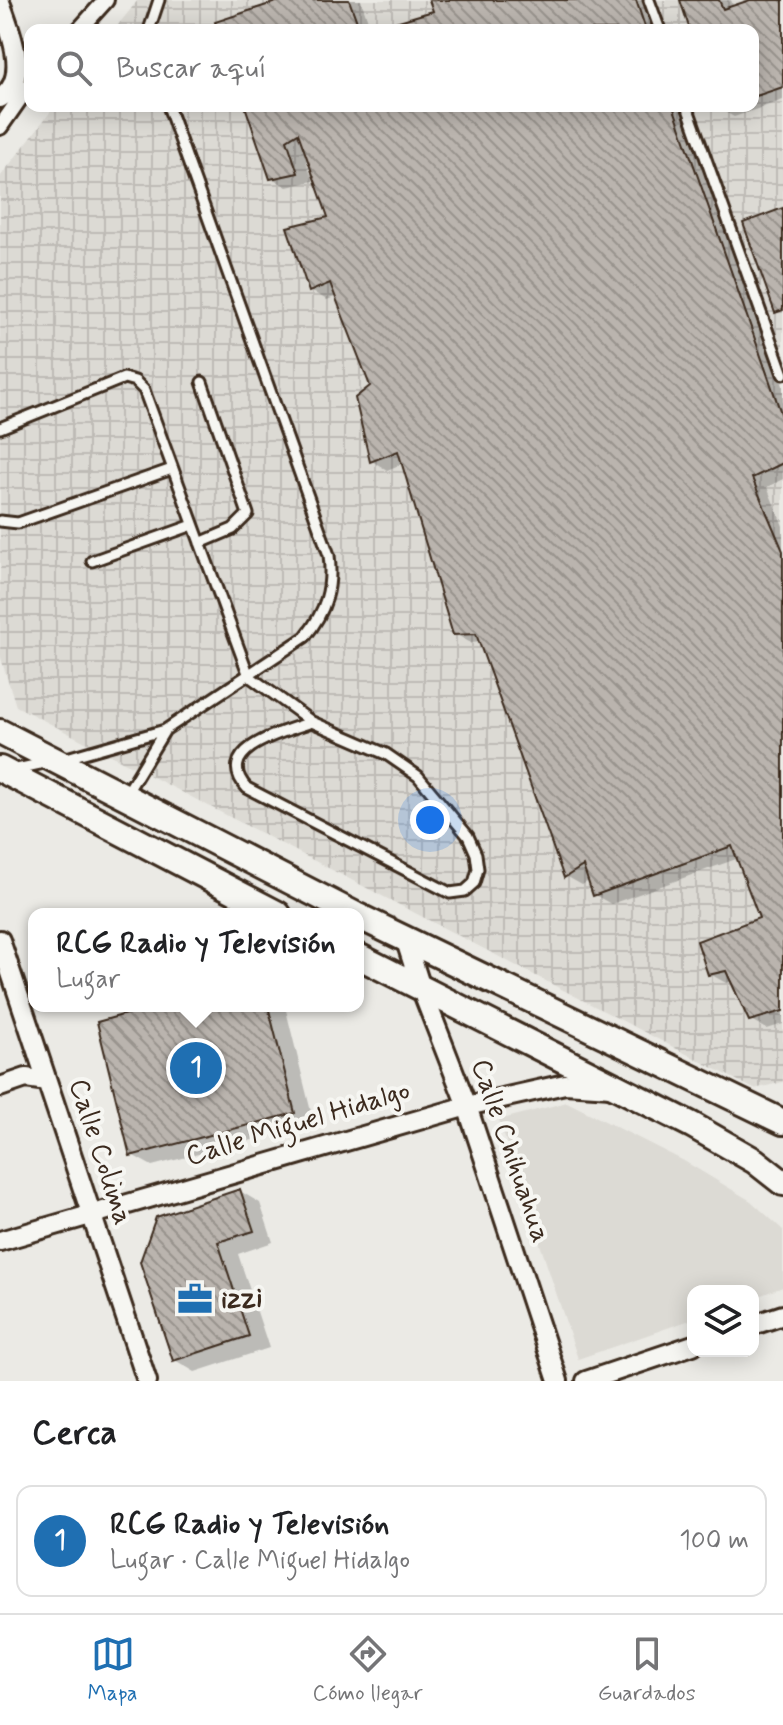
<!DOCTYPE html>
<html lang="es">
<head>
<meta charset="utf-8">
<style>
  :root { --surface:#fff; --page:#f2f2f2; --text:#202124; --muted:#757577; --line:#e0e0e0; --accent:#1f6fb2 }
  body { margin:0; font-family:Mynerve,sans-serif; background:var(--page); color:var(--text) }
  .controls { position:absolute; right:24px; bottom:24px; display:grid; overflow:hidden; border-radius:16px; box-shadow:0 4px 20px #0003 }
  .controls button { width:72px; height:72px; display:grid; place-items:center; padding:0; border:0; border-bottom:2px solid var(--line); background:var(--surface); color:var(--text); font:40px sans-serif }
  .you { position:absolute; left:430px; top:820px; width:28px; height:28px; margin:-20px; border:6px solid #fff; border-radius:50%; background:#1a73e8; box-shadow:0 0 0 12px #1a73e833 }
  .badge { display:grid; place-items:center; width:52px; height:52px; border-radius:50%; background:var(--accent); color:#fff; font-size:26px; font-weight:700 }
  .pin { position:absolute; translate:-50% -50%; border:4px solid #fff; box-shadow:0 2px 8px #0006 }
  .popup { position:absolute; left:28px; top:908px; width:336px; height:104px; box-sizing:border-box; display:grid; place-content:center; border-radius:16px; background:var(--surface); filter:drop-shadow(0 2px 6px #0005); font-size:26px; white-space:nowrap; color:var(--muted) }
  .popup b { font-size:30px; color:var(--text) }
  .popup::after { content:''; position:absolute; left:50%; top:100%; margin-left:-16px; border:16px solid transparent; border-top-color:var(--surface) }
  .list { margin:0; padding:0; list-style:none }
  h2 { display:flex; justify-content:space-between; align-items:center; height:104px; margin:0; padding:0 32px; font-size:34px }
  h2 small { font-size:26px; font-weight:400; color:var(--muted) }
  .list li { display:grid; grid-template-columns:52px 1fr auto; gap:24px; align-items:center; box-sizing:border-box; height:112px; margin:0 16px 16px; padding:0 16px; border:2px solid var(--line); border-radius:16px }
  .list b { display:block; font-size:30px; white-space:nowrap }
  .list p { margin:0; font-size:26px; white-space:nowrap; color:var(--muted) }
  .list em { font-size:26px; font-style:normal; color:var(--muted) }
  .icon { flex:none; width:44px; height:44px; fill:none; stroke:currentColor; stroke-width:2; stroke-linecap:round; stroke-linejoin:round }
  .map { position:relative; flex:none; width:783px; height:1381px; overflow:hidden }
  .search { position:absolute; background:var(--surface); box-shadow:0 4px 20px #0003; left:24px; right:24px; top:24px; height:88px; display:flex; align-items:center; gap:20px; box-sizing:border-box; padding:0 28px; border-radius:16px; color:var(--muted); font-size:30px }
  .sheet { height:232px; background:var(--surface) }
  nav { display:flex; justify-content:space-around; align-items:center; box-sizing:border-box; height:112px; border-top:2px solid var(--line); background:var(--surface); font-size:22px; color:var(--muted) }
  nav a { display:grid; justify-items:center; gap:4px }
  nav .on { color:var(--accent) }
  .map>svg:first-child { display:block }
  .built { fill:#dcdad4 }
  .industrial { fill:url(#industrial-grid) }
  .shadow { fill:#0003 }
  .building { fill:url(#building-back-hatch); stroke:#3b2a1e; stroke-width:2 }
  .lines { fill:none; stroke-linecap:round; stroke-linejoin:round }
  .service-casing { stroke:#3b2a1e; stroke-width:15 }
  .pedestrian-casing { stroke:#3b2a1e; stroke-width:20 }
  .minor-casing { stroke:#3b2a1e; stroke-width:24 }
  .secondary-casing { stroke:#3b2a1e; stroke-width:30 }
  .service { stroke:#f6f6f2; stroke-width:9 }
  .pedestrian { stroke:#f6f6f2; stroke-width:14 }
  .minor { stroke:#f6f6f2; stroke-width:18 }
  .secondary { stroke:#f6f6f2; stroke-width:24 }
  .labels { text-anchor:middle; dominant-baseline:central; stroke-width:8; stroke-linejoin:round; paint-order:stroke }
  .street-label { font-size:28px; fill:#3b2a1e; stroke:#f6f6f2 }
  .poi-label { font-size:28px; font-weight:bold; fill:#3b2a1e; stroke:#f6f6f2; text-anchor:start }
</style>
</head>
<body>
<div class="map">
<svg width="783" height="1381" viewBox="0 0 783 1381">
  <defs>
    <pattern id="industrial-grid" width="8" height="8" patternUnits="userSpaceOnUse" patternTransform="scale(2)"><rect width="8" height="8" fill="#dcdad4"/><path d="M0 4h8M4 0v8" fill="none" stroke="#bebbb6"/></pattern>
    <pattern id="building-back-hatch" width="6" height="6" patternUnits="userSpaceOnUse" patternTransform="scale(2)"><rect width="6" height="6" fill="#bab4ae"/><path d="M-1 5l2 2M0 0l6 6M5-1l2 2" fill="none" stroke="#98938d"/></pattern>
  </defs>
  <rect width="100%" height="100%" fill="#ebeae5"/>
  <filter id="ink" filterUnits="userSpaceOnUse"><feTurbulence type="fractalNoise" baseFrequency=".0125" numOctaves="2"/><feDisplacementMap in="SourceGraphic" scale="16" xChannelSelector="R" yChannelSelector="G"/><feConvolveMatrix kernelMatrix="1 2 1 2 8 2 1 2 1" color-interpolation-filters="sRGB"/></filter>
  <g filter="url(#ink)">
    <path class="built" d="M567 1102 684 1161 751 1201 783 1230V1287L753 1298V1291H693V1319L578 1359 499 1120Z"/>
    <path class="industrial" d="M138 0H783V1082L754 1089 16 706 0 655V177L55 106H753V30H114Z"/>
    <path class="shadow" d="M288 0H361L371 30H220Z
      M431 0H647L658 30H375L436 12Z
      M682 0H731L734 8 752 0H783V100L734 117 718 108 753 106V30H692Z
      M247 106H685L783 386V479L767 487 783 526V1024L767 1029 751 1020 733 981 726 983 710 974 761 919 739 858 611 904 595 895 590 880 582 885 566 876 482 642 471 643 455 634 404 463 387 470 372 461V387L337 296 327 300 311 291 331 218 310 160 306 161 313 181 287 187 272 178Z
      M162 1006H285L314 1124 152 1166 132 1155Z
      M240 1191 260 1203 273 1242 238 1254 269 1348 195 1372 175 1360 142 1262Z"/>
    <path class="building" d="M282 0H349L360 30H218L215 22Z
      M429 0H636L646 30H368L433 11Z
      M680 0H719L723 9 750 0H783V87L753 97V30H690Z
      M245 106H673L783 419V463L752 478 783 551V1011L749 1021 726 971 708 975 697 941 759 918 732 846 593 896 583 866 564 878 476 634 453 635 398 451 370 462 355 398 370 386 330 283 309 292 287 227 328 217 298 133 287 140 298 173 270 179Z
      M783 208V310L775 313 743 223Z
      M155 1006H268L295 1113 130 1156 97 1022Z
      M240 1189 254 1231 218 1242 249 1336 173 1361 140 1262 156 1217Z"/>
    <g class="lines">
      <g class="service-casing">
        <path id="service" d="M649 0 660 30
          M149 30 159 0
          M687 106 783 374
          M0 428 124 378 135 381 144 390 249 676 312 722 386 754 418 776 468 836 476 854 478 869 474 883 465 891 450 893 247 788C211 749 286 731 312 722
          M0 521 18 523 172 469
          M200 543 233 529 248 514 202 382
          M92 561 193 525
          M63 759 165 730 305 637C326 611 333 588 329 555L168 106
          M12 770 49 762
          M125 796 165 730"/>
      </g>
      <g class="pedestrian-casing">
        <path id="pedestrian" d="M79 30 106 0
          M0 127 30 84"/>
      </g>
      <g class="minor-casing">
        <path id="minor" d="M0 2C9 28 32 80 0 98
          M0 940 147 1381
          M406 941 421 988 467 1106 558 1381
          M0 1087 26 1078 47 1081
          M0 1241 467 1106 565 1084 611 1087
          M753 1325 783 1315
          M586 1381 693 1345"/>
      </g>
      <g class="secondary-casing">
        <path id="secondary" d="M0 732 354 914
          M0 769 278 914
          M358 916 783 1122
          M358 956 692 1125 755 1161 783 1183"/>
      </g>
      <use href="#service" class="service"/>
      <use href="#pedestrian" class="pedestrian"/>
      <use href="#minor" class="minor"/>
      <use href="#secondary" class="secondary"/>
    </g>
  </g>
  <defs>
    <g id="office-bare" transform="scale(2.76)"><path d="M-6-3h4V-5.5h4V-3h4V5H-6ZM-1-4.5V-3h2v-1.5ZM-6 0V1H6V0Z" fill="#1f6fb2" stroke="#f6f6f2" stroke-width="2.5" paint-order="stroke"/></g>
  </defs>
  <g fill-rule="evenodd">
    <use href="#office-bare" x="195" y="1299"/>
  </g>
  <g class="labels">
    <g class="street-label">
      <text transform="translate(298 1124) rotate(-17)">Calle Miguel Hidalgo</text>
      <text transform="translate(510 1151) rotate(71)">Calle Chihuahua</text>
      <text transform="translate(100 1152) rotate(72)">Calle Colima</text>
    </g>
    <g class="poi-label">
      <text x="221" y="1299">izzi</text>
    </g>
  </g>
</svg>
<div class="controls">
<button><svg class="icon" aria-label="layers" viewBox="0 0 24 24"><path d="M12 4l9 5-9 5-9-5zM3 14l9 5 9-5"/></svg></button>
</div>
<div class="you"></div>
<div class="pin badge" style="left:196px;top:1068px">1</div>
<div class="popup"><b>RCG Radio y Televisión</b>Lugar</div>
<div class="search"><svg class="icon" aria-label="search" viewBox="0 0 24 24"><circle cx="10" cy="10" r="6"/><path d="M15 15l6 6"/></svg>Buscar aquí</div>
</div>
<section class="sheet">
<h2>Cerca<small></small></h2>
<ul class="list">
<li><span class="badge">1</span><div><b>RCG Radio y Televisión</b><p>Lugar · Calle Miguel Hidalgo</p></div><em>100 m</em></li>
</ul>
</section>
<nav>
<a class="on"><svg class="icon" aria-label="map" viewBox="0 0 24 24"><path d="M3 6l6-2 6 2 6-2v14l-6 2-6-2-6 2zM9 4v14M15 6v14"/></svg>Mapa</a>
<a><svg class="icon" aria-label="directions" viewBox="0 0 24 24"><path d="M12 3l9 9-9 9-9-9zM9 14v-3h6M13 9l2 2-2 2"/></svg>Cómo llegar</a>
<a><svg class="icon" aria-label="saved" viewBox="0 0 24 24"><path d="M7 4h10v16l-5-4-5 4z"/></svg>Guardados</a>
</nav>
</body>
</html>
